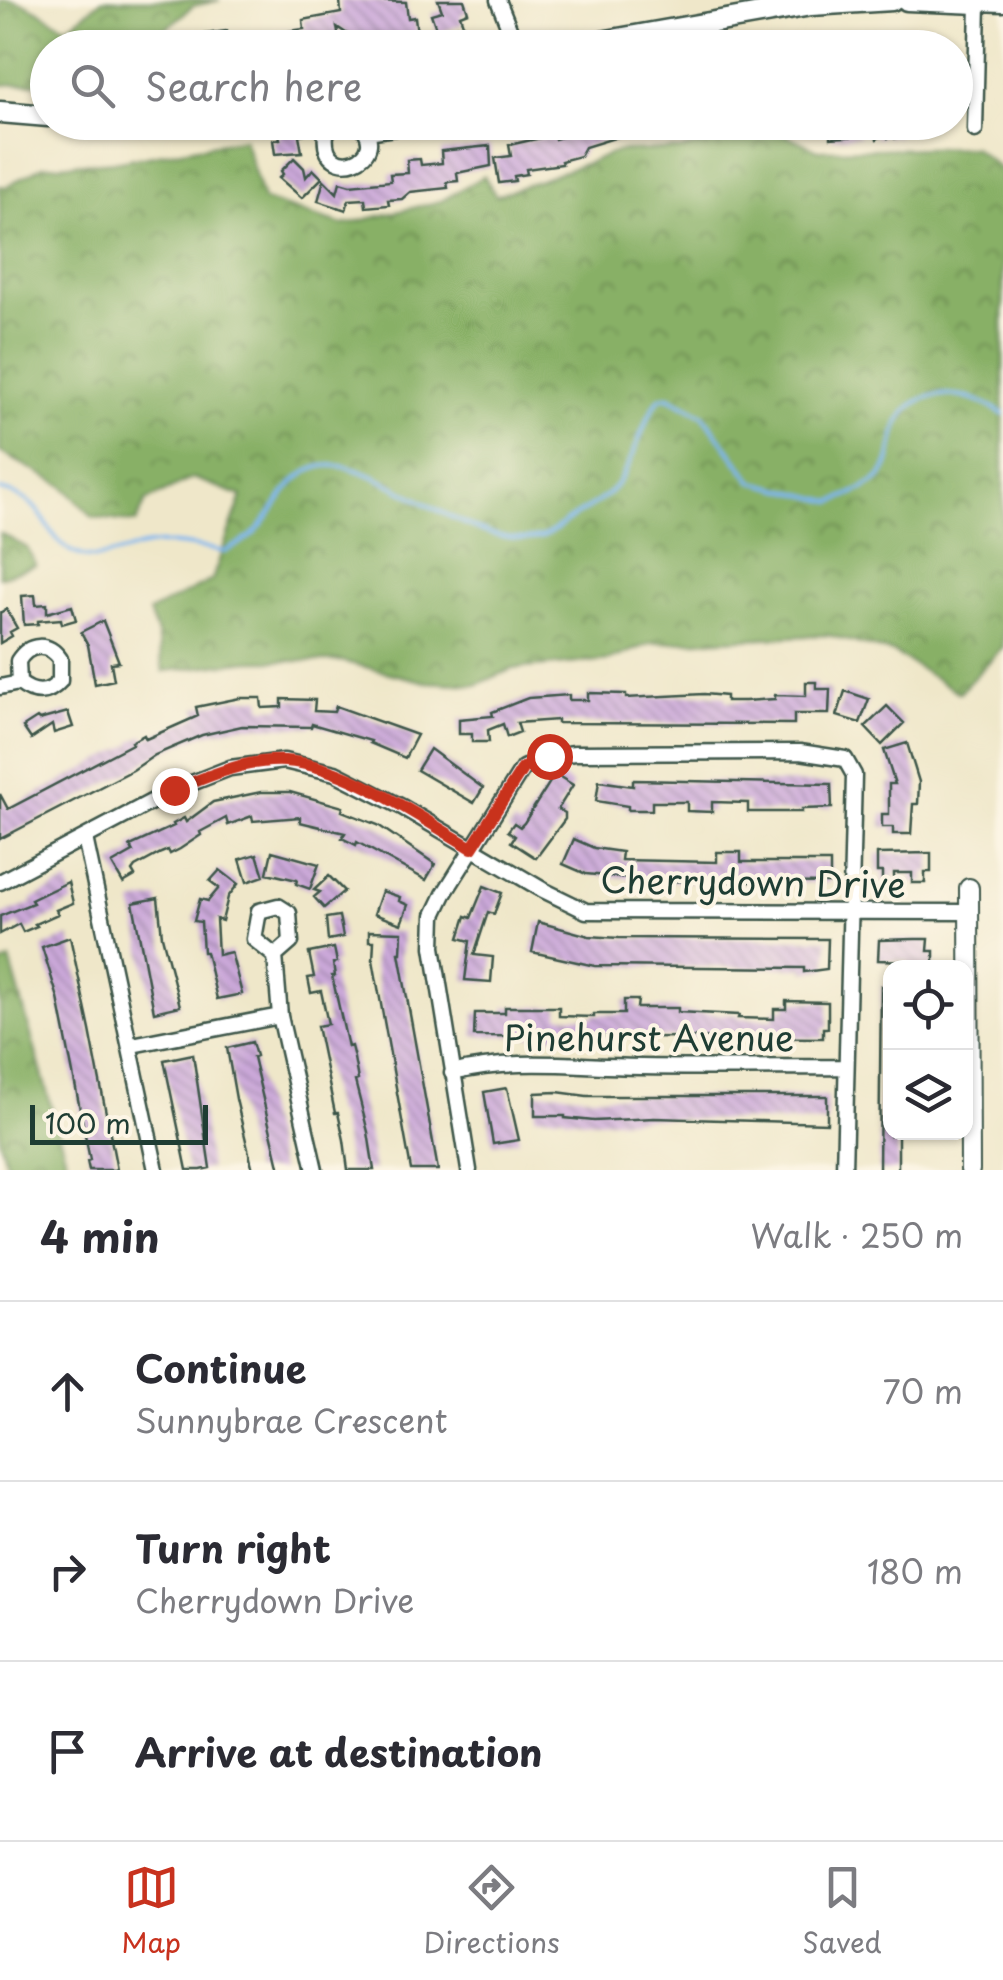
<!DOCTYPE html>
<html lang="en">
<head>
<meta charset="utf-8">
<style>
  :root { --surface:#fff; --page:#f2f2f3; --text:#2b2b33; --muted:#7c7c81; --line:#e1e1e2; --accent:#c8321e }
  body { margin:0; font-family:"Playpen Sans",sans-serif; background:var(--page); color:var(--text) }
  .controls { position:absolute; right:30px; bottom:30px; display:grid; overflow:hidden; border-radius:20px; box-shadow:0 2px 8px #0004 }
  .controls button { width:90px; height:90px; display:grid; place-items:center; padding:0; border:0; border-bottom:2px solid var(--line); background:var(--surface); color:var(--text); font:50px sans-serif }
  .scale { position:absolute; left:30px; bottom:25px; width:178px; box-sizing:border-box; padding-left:10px; border:5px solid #1f3d34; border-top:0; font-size:28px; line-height:35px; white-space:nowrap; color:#1f3d34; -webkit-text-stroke:8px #fcf5e5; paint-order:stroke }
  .stop { position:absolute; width:30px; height:30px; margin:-22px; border:8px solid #c8321e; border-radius:50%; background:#fff }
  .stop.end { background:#c8321e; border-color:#fff; box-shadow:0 2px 10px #0008 }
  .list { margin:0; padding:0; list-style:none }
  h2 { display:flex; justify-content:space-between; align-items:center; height:130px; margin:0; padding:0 40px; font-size:42px }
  h2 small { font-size:32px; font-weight:400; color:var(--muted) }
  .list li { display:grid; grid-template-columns:65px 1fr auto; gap:30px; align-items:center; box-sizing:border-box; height:180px; padding:0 40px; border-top:2px solid var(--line) }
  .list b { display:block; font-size:38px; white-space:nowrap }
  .list p { margin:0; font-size:32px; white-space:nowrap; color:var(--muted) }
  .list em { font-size:32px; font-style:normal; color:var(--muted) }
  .icon { flex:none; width:55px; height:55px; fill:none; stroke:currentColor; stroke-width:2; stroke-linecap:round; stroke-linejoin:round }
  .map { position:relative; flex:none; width:1003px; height:1170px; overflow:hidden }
  .search { position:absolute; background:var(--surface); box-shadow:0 2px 8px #0004; left:30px; right:30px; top:30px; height:110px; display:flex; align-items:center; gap:25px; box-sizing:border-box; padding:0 35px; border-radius:55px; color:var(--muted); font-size:38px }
  .sheet { height:670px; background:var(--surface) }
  nav { display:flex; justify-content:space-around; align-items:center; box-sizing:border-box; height:140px; border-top:2px solid var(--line); background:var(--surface); font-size:28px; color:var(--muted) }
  nav a { display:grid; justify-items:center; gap:5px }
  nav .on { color:var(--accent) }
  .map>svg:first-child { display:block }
  .forest { fill:url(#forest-crowns); stroke:#54764d; stroke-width:2.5 }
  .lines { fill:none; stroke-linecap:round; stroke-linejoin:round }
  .stream { stroke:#7eb7ef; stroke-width:4 }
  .building { fill:url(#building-back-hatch) }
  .minor-casing { stroke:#3e564a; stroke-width:19 }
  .tertiary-casing { stroke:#3e564a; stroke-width:22 }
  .secondary-casing { stroke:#3e564a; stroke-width:25 }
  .minor { stroke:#fff; stroke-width:14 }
  .tertiary { stroke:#fff; stroke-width:18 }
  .secondary { stroke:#fff; stroke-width:20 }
  .route { stroke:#c8321e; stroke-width:12 }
  .labels { text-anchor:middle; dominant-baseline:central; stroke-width:8; stroke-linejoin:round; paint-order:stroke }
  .street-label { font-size:35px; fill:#1f3d34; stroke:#fcf5e5 }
</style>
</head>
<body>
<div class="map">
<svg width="1003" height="1170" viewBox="0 0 1003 1170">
  <defs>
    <pattern id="forest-crowns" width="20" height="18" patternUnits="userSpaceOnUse" patternTransform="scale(2.5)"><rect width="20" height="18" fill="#88b066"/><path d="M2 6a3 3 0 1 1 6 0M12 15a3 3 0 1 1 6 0" fill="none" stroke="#6f9055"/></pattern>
    <pattern id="building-back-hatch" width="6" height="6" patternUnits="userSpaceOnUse" patternTransform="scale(2.5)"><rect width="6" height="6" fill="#cba8d9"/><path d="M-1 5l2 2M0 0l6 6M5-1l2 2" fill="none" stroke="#a48ab1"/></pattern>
  </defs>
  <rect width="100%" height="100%" fill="#fcf5e5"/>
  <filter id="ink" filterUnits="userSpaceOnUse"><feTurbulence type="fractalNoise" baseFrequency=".01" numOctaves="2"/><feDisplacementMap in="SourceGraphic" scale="20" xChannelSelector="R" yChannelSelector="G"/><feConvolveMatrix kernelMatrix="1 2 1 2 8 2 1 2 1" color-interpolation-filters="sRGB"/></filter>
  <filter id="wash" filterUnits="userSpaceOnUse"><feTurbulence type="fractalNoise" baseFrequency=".0048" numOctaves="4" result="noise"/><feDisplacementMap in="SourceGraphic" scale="40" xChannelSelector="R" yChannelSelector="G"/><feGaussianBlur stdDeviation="2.25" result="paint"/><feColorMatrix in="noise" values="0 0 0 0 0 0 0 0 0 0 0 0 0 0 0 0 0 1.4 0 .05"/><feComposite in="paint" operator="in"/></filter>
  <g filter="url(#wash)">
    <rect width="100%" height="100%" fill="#efe7c9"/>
    <path class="forest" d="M0 0C31 0 40 15 68 27L102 0H220L193 6 162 32 135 47 48 48 47 83 0 85Z
      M773 129 818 150 973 147 1003 171V647L959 693 894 653 828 635 652 643 610 660 512 669 476 685 426 682 341 661H250L163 671 157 634 149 612 212 580 242 496 193 478 146 501 136 523 93 517 63 486 0 452V186L5 187 43 166 119 161 244 139 263 200 343 225 441 201 484 176 496 196 619 151 682 149Z
      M0 533 27 548 36 565 0 577Z
      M10 960 69 1170H8L0 1139V965Z"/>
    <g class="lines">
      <path class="stream" d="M0 490C54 501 39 540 80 555 99 563 128 548 148 545 174 541 200 547 225 552 233 547 244 542 251 536 275 516 286 475 319 467 376 452 469 555 541 537 551 535 563 523 573 517 585 509 601 502 611 491 635 466 639 426 660 398L669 397 703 415 753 482 833 502C847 495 873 487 882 475 894 460 891 438 899 422 919 382 971 392 1003 414"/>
    </g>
    <g id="blocks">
      <path class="building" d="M340 0 406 2 408 18 415 17 417 33 396 40 395 36 359 42 337 27 339 39 318 42 319 48H278L277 36H283L282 32 304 29 303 20 341 13Z
        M438 0H464L468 12 460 15 463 24 438 34 431 14 442 11Z
        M227 31 228 38 256 34 258 44 255 48H200L198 35Z
        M309 122 310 133 299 135 302 152 275 154 273 140 280 139 277 125Z
        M592 122H689L690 134 661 136V132L638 135 637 131 585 147 580 156 561 161 562 164 526 169 527 174 514 176 515 181 499 183 495 158 511 156 509 145 554 135 555 139 579 132 577 127Z
        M831 122H859V136L831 138Z
        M866 122H910L895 138 893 134 888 138 885 134 877 139Z
        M490 146 491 166 457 173 458 181 447 182 448 188 410 192 402 199 388 200 389 205 366 207 365 199 349 200 346 210 318 201 324 180 337 193 340 182 350 185 391 181 390 174 408 173 407 160 420 159 421 165 442 163 441 151Z
        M294 158 304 168 306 177 313 169 322 178 302 198 279 178 283 174 281 171Z
        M35 595 36 605 47 604V613L72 606 76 620 62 624 61 619 38 621V624L24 625 22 596Z
        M6 609 17 628 10 632 12 636 0 643V613Z
        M103 621 119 662 111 663 114 680 95 684 88 645 81 632Z
        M806 682H816V689H830L829 714H794V724L557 723V720L517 723 520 732 507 737 503 724 488 730 489 742H472V734H459V719L493 716 492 712 528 698 569 695V700H588V693L626 694V698L704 694 726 696V701H745L775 699V695L806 696Z
        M845 691 869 699 860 723 837 716Z
        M240 698H261L262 708 282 707V699L315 700 314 711 334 712 336 706 417 735 405 758 370 743 371 741 312 724 311 727 242 726 202 735 155 755 133 770 0 839V794L8 809 132 744 131 742 144 735 146 739 198 716 196 707Z
        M887 706 904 723 882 745 865 727Z
        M68 712 73 727 54 733 52 725 31 739 23 727 37 718 39 720Z
        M907 743 919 782 918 804H913L911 834H893V827H882V814H889V784H895L884 750Z
        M430 749 483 788 474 803 417 770Z
        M555 774 573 785 558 809 565 813V819L536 858 511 842 515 836 508 831 514 823 520 827 524 823Z
        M633 780 831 784 832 808 802 809V812H748V803L712 802V812L687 811V802H652V810H628V806L596 801 599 781 633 786Z
        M261 792H290L343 807 342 811 378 825 435 864 426 880 357 842 356 845 342 838 345 833 300 822V817L253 821 252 816 228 825 226 818 200 832 201 835 180 849 170 854 168 850 161 853 135 867 132 871 135 876 123 883 112 864 133 852 130 846 174 826 173 824 184 818 186 822 213 802Z
        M574 839 594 848 622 852 621 860 717 862V852H741V862H830V883L659 881 586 874 563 864Z
        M272 851 319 864 310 889 296 884 297 880 267 873Z
        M931 853V872H925V883H912V873H894V882H882V872H877V854Z
        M257 854 264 876 247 882 240 859Z
        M220 870 238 884 228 897 222 921 216 919 218 955 231 952 242 994 217 999 206 952H203L201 922 194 921 200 899 208 901 219 888 210 881Z
        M329 876 344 891 324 908 314 897 320 892 314 890Z
        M68 882 73 903 56 910 58 914 35 924 37 926 23 932 19 924 0 934V916L33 903 31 900Z
        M484 886 502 893 494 914 488 912 474 955 493 957 491 982 465 980 470 941 459 938 466 916 471 918Z
        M382 891 400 897 399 901 408 905 401 924 374 914Z
        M158 898 162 936 180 1006 154 1012 133 903Z
        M339 916 343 937 328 940 326 918Z
        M538 922 589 936 619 938 828 939 827 969 804 972V968L595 966 532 952Z
        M369 931 402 932 401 953H399L438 1170H411L373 960 374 941H369Z
        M70 937 90 1030 117 1170H89L87 1161 90 1160 58 998 42 947Z
        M915 939H929L928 951H934V968H909V961L878 960 879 940Z
        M334 948 337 962 333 963 335 976H332L348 1047 351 1046 354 1058 358 1080 355 1081 368 1132 374 1170H348L344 1140 338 1113H335L317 1026 328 1024 321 991 311 993 308 978 314 977 309 953Z
        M881 986 890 987V1135L898 1134V1170H879Z
        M624 1000H638L637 1008H678V1012L739 1015 738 1018 774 1019V1009H786V1001L828 1002V1028H823V1038L474 1036 475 1013H505V1007H559V1016L594 1017V1014H624Z
        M252 1042 256 1056 253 1057 280 1170H253L236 1099 227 1048Z
        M193 1054 210 1168 201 1170H187L164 1060Z
        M507 1088 519 1140 493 1144 484 1092Z
        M557 1092 587 1096H827V1123L654 1118 594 1121 565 1118V1116H535V1093Z"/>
    </g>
  </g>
  <g filter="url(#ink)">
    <use href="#blocks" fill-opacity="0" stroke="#3e564a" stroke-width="2.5"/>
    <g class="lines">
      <g class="minor-casing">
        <path id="minor" d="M498 0 517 48
          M336 122 326 134C320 186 397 158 358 122
          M975 130 978 3 1003 4
          M367 132 435 122
          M0 687 19 683C33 694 47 696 60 681V659C48 642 29 643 18 661L19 683
          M85 838 156 1170
          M0 882 174 790 230 768 284 761 335 773 402 807 543 890 586 911 969 912
          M275 956 291 942 289 913 278 906 259 911 254 939 275 956 280 1016
          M132 1045 280 1016 315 1170
          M452 1073C504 1060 553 1064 606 1066 686 1069 766 1067 846 1067
          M469 1170 433 947 434 915 444 894 523 768 549 756 575 753 800 752 845 759 854 775 844 1170"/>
      </g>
      <g class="tertiary-casing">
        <path id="tertiary" d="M969 888 970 1170"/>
      </g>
      <g class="secondary-casing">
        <path id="secondary" d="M907 0 978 3V0
          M567 48 811 5 892 0
          M0 112 48 116"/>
      </g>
      <use href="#minor" class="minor"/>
      <use href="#tertiary" class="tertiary"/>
      <use href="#secondary" class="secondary"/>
    </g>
  </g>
  <g class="lines" filter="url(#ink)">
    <path class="route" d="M174 790C208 776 246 759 285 761 347 765 418 817 472 848L523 768 549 756"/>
  </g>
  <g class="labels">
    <g class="street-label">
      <text transform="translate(753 881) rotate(1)">Cherrydown Drive</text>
      <text x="649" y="1036">Pinehurst Avenue</text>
    </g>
  </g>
</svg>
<div class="controls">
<button><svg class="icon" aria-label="locate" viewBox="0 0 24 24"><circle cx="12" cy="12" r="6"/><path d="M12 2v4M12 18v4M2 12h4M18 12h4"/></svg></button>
<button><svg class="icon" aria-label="layers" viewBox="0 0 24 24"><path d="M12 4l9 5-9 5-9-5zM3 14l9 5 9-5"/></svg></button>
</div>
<div class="scale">100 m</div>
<div class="stop" style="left:549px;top:756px"></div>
<div class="stop end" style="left:174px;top:790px"></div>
<div class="search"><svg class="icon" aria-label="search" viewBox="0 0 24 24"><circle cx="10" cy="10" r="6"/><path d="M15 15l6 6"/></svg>Search here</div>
</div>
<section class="sheet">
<h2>4 min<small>Walk · 250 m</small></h2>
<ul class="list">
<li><svg class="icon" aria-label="ahead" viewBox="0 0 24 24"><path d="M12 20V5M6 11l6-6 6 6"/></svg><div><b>Continue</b><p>Sunnybrae Crescent</p></div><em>70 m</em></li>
<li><svg class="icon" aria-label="right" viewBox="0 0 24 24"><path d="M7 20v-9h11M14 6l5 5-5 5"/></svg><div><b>Turn right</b><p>Cherrydown Drive</p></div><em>180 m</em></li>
<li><svg class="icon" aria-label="arrive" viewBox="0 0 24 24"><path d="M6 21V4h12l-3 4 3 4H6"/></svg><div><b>Arrive at destination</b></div></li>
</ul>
</section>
<nav>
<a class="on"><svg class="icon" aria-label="map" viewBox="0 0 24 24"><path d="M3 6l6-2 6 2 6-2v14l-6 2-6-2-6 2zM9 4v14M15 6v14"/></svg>Map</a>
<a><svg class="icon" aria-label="directions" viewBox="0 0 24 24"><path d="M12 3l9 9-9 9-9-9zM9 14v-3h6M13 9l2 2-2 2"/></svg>Directions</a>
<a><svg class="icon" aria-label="saved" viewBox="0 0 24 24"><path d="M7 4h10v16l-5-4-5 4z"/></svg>Saved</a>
</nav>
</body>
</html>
